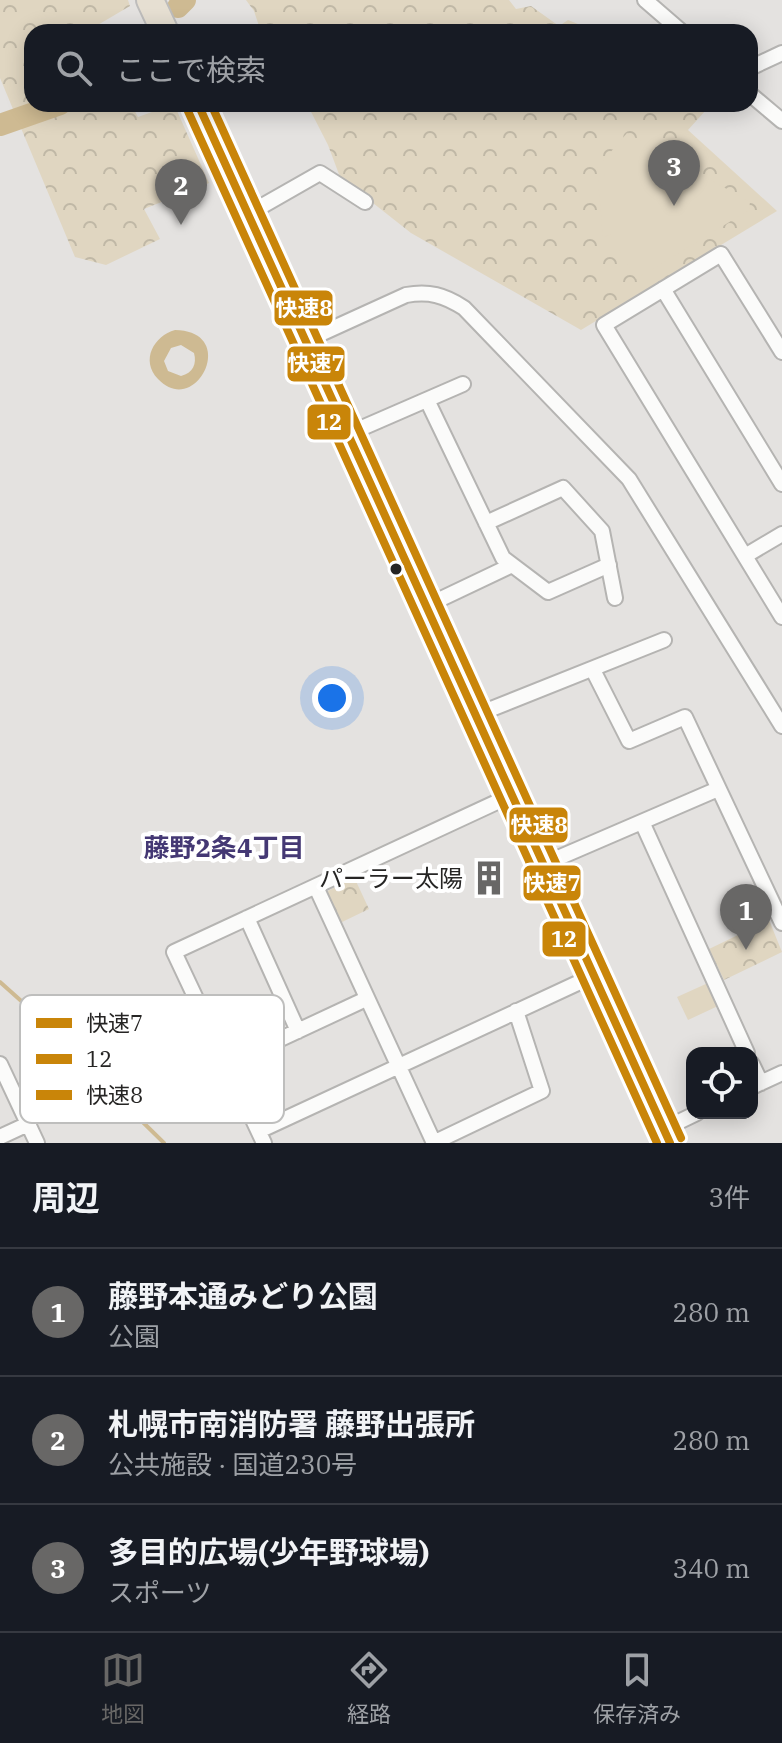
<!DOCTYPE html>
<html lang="ja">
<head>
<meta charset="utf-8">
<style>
  :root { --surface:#171b24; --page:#20242c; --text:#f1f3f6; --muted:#9ea1a6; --line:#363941; --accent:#686766 }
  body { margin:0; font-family:"IBM Plex Serif","Noto Sans JP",serif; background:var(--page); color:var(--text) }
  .controls { position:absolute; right:24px; bottom:24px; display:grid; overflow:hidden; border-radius:16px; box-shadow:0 4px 20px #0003 }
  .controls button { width:72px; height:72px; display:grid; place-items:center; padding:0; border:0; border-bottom:2px solid var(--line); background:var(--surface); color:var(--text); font:40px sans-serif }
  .you { position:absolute; left:332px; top:698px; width:28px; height:28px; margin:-20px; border:6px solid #fff; border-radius:50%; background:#1a73e8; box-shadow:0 0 0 12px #1a73e833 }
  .badge { display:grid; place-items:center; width:52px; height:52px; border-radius:50%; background:var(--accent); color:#fff; font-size:26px; font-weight:700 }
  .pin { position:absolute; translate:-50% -66px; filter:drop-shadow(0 2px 4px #0008) }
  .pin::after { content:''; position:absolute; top:42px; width:28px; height:24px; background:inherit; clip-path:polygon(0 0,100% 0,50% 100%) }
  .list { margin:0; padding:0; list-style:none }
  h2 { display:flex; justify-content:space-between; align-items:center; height:104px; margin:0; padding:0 32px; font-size:34px }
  h2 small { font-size:26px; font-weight:400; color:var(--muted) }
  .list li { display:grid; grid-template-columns:52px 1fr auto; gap:24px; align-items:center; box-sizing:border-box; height:128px; padding:0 32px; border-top:2px solid var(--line) }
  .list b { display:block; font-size:30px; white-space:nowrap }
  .list p { margin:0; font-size:26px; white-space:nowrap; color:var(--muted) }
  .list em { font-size:26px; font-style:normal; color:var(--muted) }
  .icon { flex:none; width:44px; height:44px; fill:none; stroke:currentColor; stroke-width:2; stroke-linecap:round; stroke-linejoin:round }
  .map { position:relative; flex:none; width:782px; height:1143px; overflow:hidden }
  .search { position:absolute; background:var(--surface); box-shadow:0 4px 20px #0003; left:24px; right:24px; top:24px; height:88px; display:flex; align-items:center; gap:20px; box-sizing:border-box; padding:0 28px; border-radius:24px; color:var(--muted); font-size:30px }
  .sheet { height:488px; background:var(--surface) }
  nav { display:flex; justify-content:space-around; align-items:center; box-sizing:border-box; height:112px; border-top:2px solid var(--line); background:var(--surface); font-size:22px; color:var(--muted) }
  nav a { display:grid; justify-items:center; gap:4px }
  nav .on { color:var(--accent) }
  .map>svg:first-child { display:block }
  .forest { fill:url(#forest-crowns) }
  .garden { fill:#e0d6c1 }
  .water { fill:#ceba92; fill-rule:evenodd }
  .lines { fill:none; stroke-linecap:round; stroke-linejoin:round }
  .stream { stroke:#ceba92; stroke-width:4 }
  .river { stroke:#ceba92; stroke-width:22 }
  .street-casing { stroke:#b5b4b2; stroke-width:18 }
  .highway-casing { stroke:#bebdbc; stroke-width:30 }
  .street { stroke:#fbfbfa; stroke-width:14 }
  .highway { stroke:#e6dfd2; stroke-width:26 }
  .bus-1-casing { stroke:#fff; stroke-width:14 }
  .bus-2-casing { stroke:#fff; stroke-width:14 }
  .bus-3-casing { stroke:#fff; stroke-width:14 }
  .bus-1 { stroke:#c98509; stroke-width:8 }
  .bus-2 { stroke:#c98509; stroke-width:8 }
  .bus-3 { stroke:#c98509; stroke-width:8 }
  .bus-dot { fill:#262524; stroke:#fff; stroke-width:3 }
  .labels { text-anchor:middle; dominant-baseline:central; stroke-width:8; stroke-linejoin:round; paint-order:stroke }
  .poi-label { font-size:24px; fill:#262524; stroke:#fff; text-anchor:end }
  .neighbourhood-label { font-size:26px; font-weight:bold; fill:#443874; stroke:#fff }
  .key { fill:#fff; stroke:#bebebd; stroke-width:2 }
  .key-label { font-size:22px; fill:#262524 }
  .line-badge { stroke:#fff; stroke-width:3 }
  .badge-label { font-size:22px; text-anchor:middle; font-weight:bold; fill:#fff }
</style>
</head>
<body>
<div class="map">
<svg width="782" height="1143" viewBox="0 0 782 1143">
  <defs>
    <pattern id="forest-crowns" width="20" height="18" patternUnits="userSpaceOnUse" patternTransform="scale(2)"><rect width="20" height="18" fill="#e0d6c1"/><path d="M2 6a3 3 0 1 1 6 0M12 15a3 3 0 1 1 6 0" fill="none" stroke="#c0b8a6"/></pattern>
  </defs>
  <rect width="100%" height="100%" fill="#e4e2e0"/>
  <path class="forest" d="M0 0H128L130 6 96 26 98 32H32V104H131L138 117 174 104 209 183 144 209 160 239 106 265 75 257 0 78Z
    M246 0H509L516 9 531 6 559 26 568 20 598 32H261L254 11Z
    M307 104H699L706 110 688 130 777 211 581 330 411 233 340 177 328 145Z
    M354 877 369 909 340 923 326 892Z
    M769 920 782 952 724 980 709 949Z"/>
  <path class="garden" d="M627 133 750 202 749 210 636 279 610 234 603 238 597 168Z
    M708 983 718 1006 688 1020 677 997Z"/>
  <path class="water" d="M175 330C240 331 196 419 158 379 140 360 154 336 175 330ZM181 345 194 353C197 364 193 373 181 376L168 371 164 361 171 348Z"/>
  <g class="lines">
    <path class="stream" d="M0 982 84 1057 105 1085 164 1143"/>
    <path class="river" d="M178 7 185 0
      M0 125 60 104"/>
    <g class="street-casing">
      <path id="street" d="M645 0 682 32
        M750 68 782 53
        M750 94 782 121
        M248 214 320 173 365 202
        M663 289 782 484
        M305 341 406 295C429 291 444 295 464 308L629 479 782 726
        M782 352 721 254 604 325 782 617
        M427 400 503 558 548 592 609 565
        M348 434 463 384
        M486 523 563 488 602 531 615 598
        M745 556 782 534
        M426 606 512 565
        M593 670 629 741 685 717 782 923
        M476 715 664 640
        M642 822 747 1053
        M544 864 718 789
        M316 887 434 1143
        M247 918 298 1031
        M0 1064 37 1143
        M227 1064 366 999
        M752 1064 761 1083
        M752 1087 782 1073
        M664 1129 697 1113
        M259 1131 595 975
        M0 1137 28 1124
        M264 1143 174 952 512 795
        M433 1143 542 1091 516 1011"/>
    </g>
    <g class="highway-casing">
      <path id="highway" d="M150 0 165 32
        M198 104 670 1143"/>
    </g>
    <use href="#street" class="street"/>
    <use href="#highway" class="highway"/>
    <g class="bus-1-casing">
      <path id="bus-1" d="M198 104 670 1143"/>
    </g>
    <g class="bus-2-casing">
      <path id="bus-2" d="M187 109 657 1143"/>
    </g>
    <g class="bus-3-casing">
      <path id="bus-3" d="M211 104 681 1138"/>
    </g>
    <use href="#bus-1" class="bus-1"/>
    <use href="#bus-2" class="bus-2"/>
    <use href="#bus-3" class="bus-3"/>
  </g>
  <defs>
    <g id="building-bare" transform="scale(2.76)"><path d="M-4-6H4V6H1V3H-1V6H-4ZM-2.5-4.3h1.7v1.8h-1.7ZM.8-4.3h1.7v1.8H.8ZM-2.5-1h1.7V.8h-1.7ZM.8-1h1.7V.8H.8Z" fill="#686766" stroke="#fff" stroke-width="2.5" paint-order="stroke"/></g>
  </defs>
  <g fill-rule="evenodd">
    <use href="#building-bare" x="489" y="878"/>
  </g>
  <circle class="bus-dot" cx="396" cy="569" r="7"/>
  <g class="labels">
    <g class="poi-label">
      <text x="463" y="878">パーラー太陽</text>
    </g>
    <g class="neighbourhood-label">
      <text x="224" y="847">藤野2条4丁目</text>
    </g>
  </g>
  <rect x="20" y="995" width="264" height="128" rx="12" class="key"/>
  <rect x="36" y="1018" width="36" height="10" fill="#c98509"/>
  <rect x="36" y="1054" width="36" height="10" fill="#c98509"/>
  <rect x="36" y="1090" width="36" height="10" fill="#c98509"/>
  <g class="key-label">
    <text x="86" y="1031">快速7</text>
    <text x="86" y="1067">12</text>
    <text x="86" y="1103">快速8</text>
  </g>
  <g class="line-badge">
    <rect x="273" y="289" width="61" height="38" rx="8" fill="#c98509"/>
    <rect x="286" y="345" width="60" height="38" rx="8" fill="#c98509"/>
    <rect x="306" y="403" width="46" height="38" rx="8" fill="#c98509"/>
    <rect x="508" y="806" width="61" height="38" rx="8" fill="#c98509"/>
    <rect x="522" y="864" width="60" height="38" rx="8" fill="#c98509"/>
    <rect x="541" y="920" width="46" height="38" rx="8" fill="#c98509"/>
  </g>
  <g class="badge-label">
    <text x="304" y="316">快速8</text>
    <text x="316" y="371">快速7</text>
    <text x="329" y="430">12</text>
    <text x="539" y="833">快速8</text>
    <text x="552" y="891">快速7</text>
    <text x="564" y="947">12</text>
  </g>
</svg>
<div class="controls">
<button><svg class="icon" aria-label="locate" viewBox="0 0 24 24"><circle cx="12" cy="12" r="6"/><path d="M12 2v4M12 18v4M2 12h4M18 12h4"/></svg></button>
</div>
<div class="you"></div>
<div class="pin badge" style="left:746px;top:950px">1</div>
<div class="pin badge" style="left:181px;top:225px">2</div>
<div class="pin badge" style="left:674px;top:206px">3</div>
<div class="search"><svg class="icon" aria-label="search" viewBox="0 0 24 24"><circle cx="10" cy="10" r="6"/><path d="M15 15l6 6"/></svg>ここで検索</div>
</div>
<section class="sheet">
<h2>周辺<small>3件</small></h2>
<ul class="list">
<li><span class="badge">1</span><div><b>藤野本通みどり公園</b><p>公園</p></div><em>280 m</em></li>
<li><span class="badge">2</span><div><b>札幌市南消防署 藤野出張所</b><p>公共施設 · 国道230号</p></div><em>280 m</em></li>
<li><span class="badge">3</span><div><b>多目的広場(少年野球場)</b><p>スポーツ</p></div><em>340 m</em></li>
</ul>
</section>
<nav>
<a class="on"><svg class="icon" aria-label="map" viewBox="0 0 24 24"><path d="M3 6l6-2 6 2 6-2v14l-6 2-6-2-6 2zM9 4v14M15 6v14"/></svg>地図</a>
<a><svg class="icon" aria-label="directions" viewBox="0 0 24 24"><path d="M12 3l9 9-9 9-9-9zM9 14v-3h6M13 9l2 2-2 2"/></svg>経路</a>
<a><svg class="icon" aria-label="saved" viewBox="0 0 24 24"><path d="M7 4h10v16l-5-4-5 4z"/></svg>保存済み</a>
</nav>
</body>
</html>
